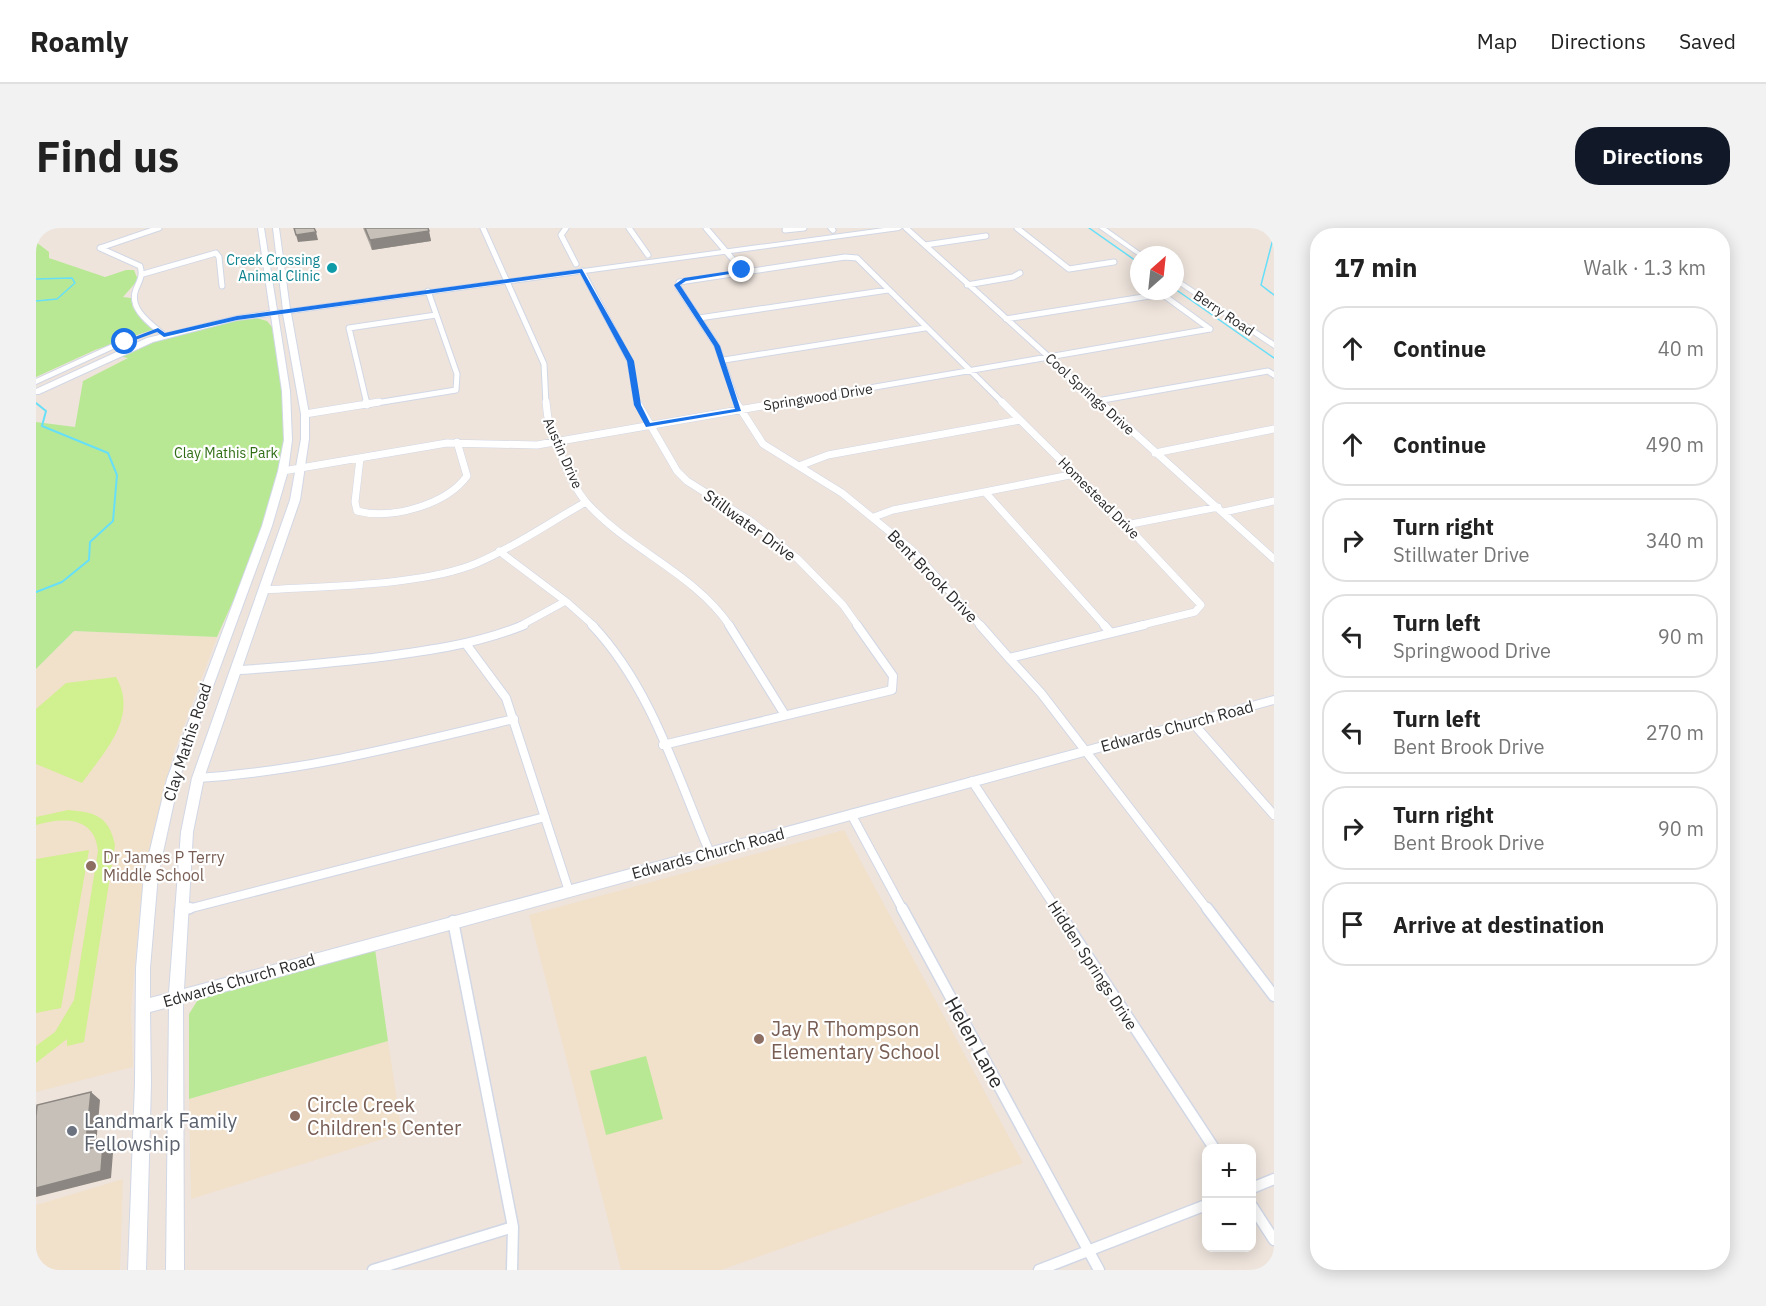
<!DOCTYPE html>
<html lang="en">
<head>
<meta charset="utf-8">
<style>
  :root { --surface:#fff; --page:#f2f2f2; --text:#222; --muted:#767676; --line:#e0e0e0; --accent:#111827 }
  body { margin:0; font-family:"IBM Plex Sans",sans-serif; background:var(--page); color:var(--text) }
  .controls { position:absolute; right:18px; bottom:18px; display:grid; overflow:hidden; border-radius:12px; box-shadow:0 3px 15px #0003 }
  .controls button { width:54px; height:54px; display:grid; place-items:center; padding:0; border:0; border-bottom:2px solid var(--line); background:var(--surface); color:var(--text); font:30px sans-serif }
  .compass { position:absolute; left:1094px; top:18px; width:54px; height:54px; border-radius:50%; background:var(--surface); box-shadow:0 3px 15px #0003; rotate:27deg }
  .stop { position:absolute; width:18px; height:18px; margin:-14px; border:4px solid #1a73e8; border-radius:50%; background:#fff }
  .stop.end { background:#1a73e8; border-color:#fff; box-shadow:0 2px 6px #0008 }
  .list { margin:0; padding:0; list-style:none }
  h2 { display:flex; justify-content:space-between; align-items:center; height:78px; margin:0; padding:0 24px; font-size:26px }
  h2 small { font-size:20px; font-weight:400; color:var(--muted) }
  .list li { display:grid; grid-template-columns:39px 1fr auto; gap:18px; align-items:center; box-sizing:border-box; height:84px; margin:0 12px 12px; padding:0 12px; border:2px solid var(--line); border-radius:24px }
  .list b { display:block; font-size:22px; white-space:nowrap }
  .list p { margin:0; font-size:20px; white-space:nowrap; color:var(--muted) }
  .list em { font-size:20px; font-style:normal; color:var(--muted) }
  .icon { flex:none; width:33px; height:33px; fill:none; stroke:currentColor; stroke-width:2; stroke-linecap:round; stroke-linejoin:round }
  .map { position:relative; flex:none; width:1238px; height:1042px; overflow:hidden; border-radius:24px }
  header { display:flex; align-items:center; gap:36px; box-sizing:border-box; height:84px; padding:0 30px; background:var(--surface); border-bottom:2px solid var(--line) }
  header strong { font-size:28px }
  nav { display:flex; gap:33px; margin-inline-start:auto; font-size:21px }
  .intro { display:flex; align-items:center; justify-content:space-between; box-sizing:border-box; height:144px; padding:0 36px }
  h1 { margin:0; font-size:42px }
  .button { padding:15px 27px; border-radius:24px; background:var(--accent); color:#fff; font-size:21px; font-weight:700 }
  main { display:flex; gap:36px; padding:0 36px }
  aside { flex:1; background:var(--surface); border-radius:24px; box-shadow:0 3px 15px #0003 }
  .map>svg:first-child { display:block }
  .education { fill:#f1e0ca }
  .green { fill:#b9e894 }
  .pitch { fill:#d1f08f }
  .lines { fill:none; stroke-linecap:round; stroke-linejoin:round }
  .stream-far1 { stroke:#67dff8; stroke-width:1.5 }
  .stream { stroke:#67dff8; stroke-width:2 }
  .street-far3-casing { stroke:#d1d7e5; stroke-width:7 }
  .street-far2-casing { stroke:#d1d7e5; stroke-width:8 }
  .street-far1-casing { stroke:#d1d7e5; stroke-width:10 }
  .street-casing { stroke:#d1d7e5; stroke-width:13 }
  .secondary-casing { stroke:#d1d7e5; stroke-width:2 }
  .street-far3 { stroke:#fff; stroke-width:5 }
  .street-far2 { stroke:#fff; stroke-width:7 }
  .street-far1 { stroke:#fff; stroke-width:8 }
  .street { stroke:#fff; stroke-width:10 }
  .secondary { fill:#fff; fill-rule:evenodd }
  .wall { fill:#aaa59e }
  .shaded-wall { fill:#8b8681 }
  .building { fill:#c6c0b8; stroke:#8b8681; stroke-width:1.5 }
  .route { fill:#1a73e8 }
  .culture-dot { fill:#0f9aa8; stroke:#fff; stroke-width:2 }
  .education-dot { fill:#8d6e63; stroke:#fff; stroke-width:2 }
  .worship-dot { fill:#6b7280; stroke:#fff; stroke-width:2 }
  .labels { text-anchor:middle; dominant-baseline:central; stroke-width:4.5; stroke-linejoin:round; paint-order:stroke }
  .far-culture-label { font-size:14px; fill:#0d838f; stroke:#fff; text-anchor:end }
  .far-street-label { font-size:14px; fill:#2b2b2b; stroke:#fff }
  .far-park-label { font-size:14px; fill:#306e15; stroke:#fff }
  .street-label { font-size:16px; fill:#2b2b2b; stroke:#fff }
  .education-label { font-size:16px; fill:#785e54; stroke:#fff; text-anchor:start }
  .near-education-label { font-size:20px; fill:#785e54; stroke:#fff; text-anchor:start }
  .near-street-label { font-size:20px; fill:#2b2b2b; stroke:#fff }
  .near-worship-label { font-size:20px; fill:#5b616d; stroke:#fff; text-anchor:start }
</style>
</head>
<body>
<header>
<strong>Roamly</strong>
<nav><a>Map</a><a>Directions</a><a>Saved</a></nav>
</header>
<div class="intro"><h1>Find us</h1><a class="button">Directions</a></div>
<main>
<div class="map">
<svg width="1238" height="1042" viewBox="0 0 1238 1042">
  <rect width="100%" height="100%" fill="#eee4dc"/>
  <path class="education" d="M38 403 181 409 137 527 118 600 104 677 95 782 97 839 0 864V441Z
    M808 602 987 935 685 1042H585L493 687Z
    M352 813 366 905 155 971 153 871Z
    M87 951 84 1042H0V977Z"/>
  <path class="green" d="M0 14 13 24V30L69 49 90 42H98L102 52 87 69 95 70 97 80 118 101 59 122 0 149Z
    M217 89 231 93 236 99C241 135 252 176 248 213 240 282 209 346 181 409L38 403 0 441V194L39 199 47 153 92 130 82 128 129 109Z
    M339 721 352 813 153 871V786L163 770Z
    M610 828 627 891 570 907 554 843Z"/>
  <path class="pitch" d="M80 449C103 489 68 524 46 555L0 536V481L30 455Z
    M32 582C59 584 73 588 79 617L48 814 31 818V811L0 835V818L19 804 38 772 62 623C59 588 27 589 0 597V589Z
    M53 622 25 780 0 785V631Z"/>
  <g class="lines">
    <path class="stream-far1" d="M1053 0 1103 35
      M1238 7 1225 57 1238 67
      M0 51 36 50 39 55 21 71 0 73
      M1139 61 1238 130"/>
    <path class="stream" d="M0 175 10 183 6 198 72 225 81 247 77 293 54 314 53 332 26 354 0 364"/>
    <g class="street-far3-casing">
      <path id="street-far3" d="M447 0 508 136 510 176
        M530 0 525 7 540 36
        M593 0 612 27
        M670 0 706 42
        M795 0 797 2
        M870 0 1065 176
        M981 0 1033 41 1078 34
        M749 2 768 0
        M889 17 950 8
        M64 20 104 38C107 47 104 52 100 61 92 81 115 96 128 107
        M64 20 123 0
        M546 43 594 133 601 176
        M107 46 180 25 183 29 186 58
        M931 57 977 49 984 45
        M663 90 852 62
        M970 91 1126 66 1174 101
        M688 132 889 100
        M1061 173 1232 143 1238 147
        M331 176 313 100 400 87
        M334 176 420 162 421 146 392 63
        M701 176 681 118 642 59 643 54 809 29 821 30 968 176
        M741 176 1174 101"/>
    </g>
    <g class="street-far2-casing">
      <path id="street-far2" d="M330 174 331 177
        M510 174C511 194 517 208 525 227 532 243 539 262 551 275 593 322 658 345 694 398
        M601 174 641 243 651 253 716 294 762 331 807 377 822 398
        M700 174 727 216 806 265 876 322 945 398
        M966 174 1090 297 1165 377 1159 384 1102 398
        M1064 174 1238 331
        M269 186 343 174
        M1119 225 1238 201
        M324 230 319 274 321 283C355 292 410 277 431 248L421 214
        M763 238 792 227 984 192
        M247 243 411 215 501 217 749 174
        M949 264 1069 398
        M1188 284 1238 273
        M838 289 857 282 1039 246
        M1090 297 1182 279
        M463 323 532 375 558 398
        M227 362C287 358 387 358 441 335 479 319 514 294 550 274
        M484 398 528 374"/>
    </g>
    <g class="street-far1-casing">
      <path id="street-far1" d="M556 397C615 459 641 548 674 625
        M693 397 749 487
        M944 397 973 430
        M1068 397 1075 405
        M430 416 470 470 533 663
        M973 430 1005 465 1172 682
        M973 430 1108 397
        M200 442C246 440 291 435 337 430 390 423 438 417 488 397
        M1156 494 1238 587
        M627 517 856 462 857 448 821 397
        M162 550C270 543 373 516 478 491
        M936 553 1021 682
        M815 586 867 682
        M148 682 509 589"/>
    </g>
    <g class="street-casing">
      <path id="street" d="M866 680 1063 1042
        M1020 680 1178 920
        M1171 680 1238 768
        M144 683 154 680
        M417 693 477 999 476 1042
        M1216 960 1238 951
        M1216 978 1238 1012
        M337 1042 477 999
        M1003 1042 1170 977"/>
    </g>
    <g class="secondary-casing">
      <path id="secondary" d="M222 0H228L241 82H247L237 0H243L254 81 848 0H866L863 2 255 85 273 186V211L264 272 168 550 157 604 148 761 1238 468V476L147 775 148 1042H130L133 779 114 784 115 855 110 1042H92L99 855 100 740 108 647 131 551 226 298 242 243 248 212 246 163 235 88 201 92 117 114 3 166H0V161L111 110 201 88 234 83ZM247 86 265 186V211L254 272 156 550 145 604 133 765 114 770V740L122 647 143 551 236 298 252 243 256 212 254 163 242 87Z
        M1063 0H1070L1108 27 1103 28Z
        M1139 49 1238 114V120L1139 54Z
        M83 113 90 115 0 156V151Z"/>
    </g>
    <use href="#street-far3" class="street-far3"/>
    <use href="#street-far2" class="street-far2"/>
    <use href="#street-far1" class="street-far1"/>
    <use href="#street" class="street"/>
    <use href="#secondary" class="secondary"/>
  </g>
  <path class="wall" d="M327 0H392L395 13 336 22Z"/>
  <path class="shaded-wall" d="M393 3 395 13 336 22 334 12Z
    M280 4 282 12 262 14 260 7Z
    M55 864 64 872 59 929 49 922Z
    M67 917 77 925 75 950 0 969V960Z"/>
  <path class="building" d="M258 0H278L280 4 260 7Z
    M329 0H392L393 3 334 12Z
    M55 864 49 922 67 917 65 943 0 960V888L1 877Z"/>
  <path class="route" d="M546 41 598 133 605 177 614 195 699 181 678 118 638 57 648 50 708 41 706 44 650 53 644 57 684 118 705 183 610 199 598 177 591 133 544 45 201 92 128 109 121 104 91 115 86 114 122 100 129 105 201 88Z"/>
  <circle class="culture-dot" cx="296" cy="40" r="6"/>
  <g class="education-dot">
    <circle cx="55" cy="638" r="6"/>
    <circle cx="723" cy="811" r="6"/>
    <circle cx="259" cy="888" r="6"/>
  </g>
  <circle class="worship-dot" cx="36" cy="903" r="6"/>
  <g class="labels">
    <g class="far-culture-label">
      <text x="284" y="32">Creek Crossing<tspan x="284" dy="16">Animal Clinic</tspan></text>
    </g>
    <g class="far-street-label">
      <text transform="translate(1188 85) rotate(34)">Berry Road</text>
      <text transform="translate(1054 166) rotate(42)">Cool Springs Drive</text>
      <text transform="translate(782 169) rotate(-9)">Springwood Drive</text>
      <text transform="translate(527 225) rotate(66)">Austin Drive</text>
      <text transform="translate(1063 270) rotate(45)">Homestead Drive</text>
    </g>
    <g class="far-park-label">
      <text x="190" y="225">Clay Mathis Park</text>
    </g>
    <g class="street-label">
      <text transform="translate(714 297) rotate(36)">Stillwater Drive</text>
      <text transform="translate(897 348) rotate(46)">Bent Brook Drive</text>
      <text transform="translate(1141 498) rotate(-15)">Edwards Church Road</text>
      <text transform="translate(151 514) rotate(-72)">Clay Mathis Road</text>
      <text transform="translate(672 625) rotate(-15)">Edwards Church Road</text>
      <text transform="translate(1057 737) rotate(57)">Hidden Springs Drive</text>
      <text transform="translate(203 752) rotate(-16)">Edwards Church Road</text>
    </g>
    <g class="education-label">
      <text x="67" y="629">Dr James P Terry<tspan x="67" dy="18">Middle School</tspan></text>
    </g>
    <g class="near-education-label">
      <text x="735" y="800">Jay R Thompson<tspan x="735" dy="23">Elementary School</tspan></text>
      <text x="271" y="876">Circle Creek<tspan x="271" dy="23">Children's Center</tspan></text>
    </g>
    <g class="near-street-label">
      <text transform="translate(939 814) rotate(61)">Helen Lane</text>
    </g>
    <g class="near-worship-label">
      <text x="48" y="892">Landmark Family<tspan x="48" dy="23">Fellowship</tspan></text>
    </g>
  </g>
</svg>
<div class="controls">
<button>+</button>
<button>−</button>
</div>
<svg class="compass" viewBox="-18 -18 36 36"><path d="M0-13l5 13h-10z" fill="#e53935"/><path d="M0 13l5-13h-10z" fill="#767676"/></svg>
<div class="stop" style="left:89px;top:114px"></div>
<div class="stop end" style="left:706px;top:42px"></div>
</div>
<aside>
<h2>17 min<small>Walk · 1.3 km</small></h2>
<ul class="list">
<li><svg class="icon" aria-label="ahead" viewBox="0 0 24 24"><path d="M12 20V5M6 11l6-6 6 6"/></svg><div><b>Continue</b></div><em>40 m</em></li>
<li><svg class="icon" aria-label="ahead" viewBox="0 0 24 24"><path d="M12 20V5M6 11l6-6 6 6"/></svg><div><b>Continue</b></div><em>490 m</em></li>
<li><svg class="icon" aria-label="right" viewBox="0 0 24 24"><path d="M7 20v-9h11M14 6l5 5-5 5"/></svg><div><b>Turn right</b><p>Stillwater Drive</p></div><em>340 m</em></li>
<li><svg class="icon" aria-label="left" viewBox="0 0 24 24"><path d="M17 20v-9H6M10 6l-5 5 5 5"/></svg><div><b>Turn left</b><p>Springwood Drive</p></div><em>90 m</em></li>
<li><svg class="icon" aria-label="left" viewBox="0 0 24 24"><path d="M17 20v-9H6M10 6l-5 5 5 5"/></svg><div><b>Turn left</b><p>Bent Brook Drive</p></div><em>270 m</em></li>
<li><svg class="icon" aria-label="right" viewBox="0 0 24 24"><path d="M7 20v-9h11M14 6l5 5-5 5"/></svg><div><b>Turn right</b><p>Bent Brook Drive</p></div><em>90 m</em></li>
<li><svg class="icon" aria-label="arrive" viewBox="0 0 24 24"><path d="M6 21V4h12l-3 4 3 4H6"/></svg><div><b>Arrive at destination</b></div></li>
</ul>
</aside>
</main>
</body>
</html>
